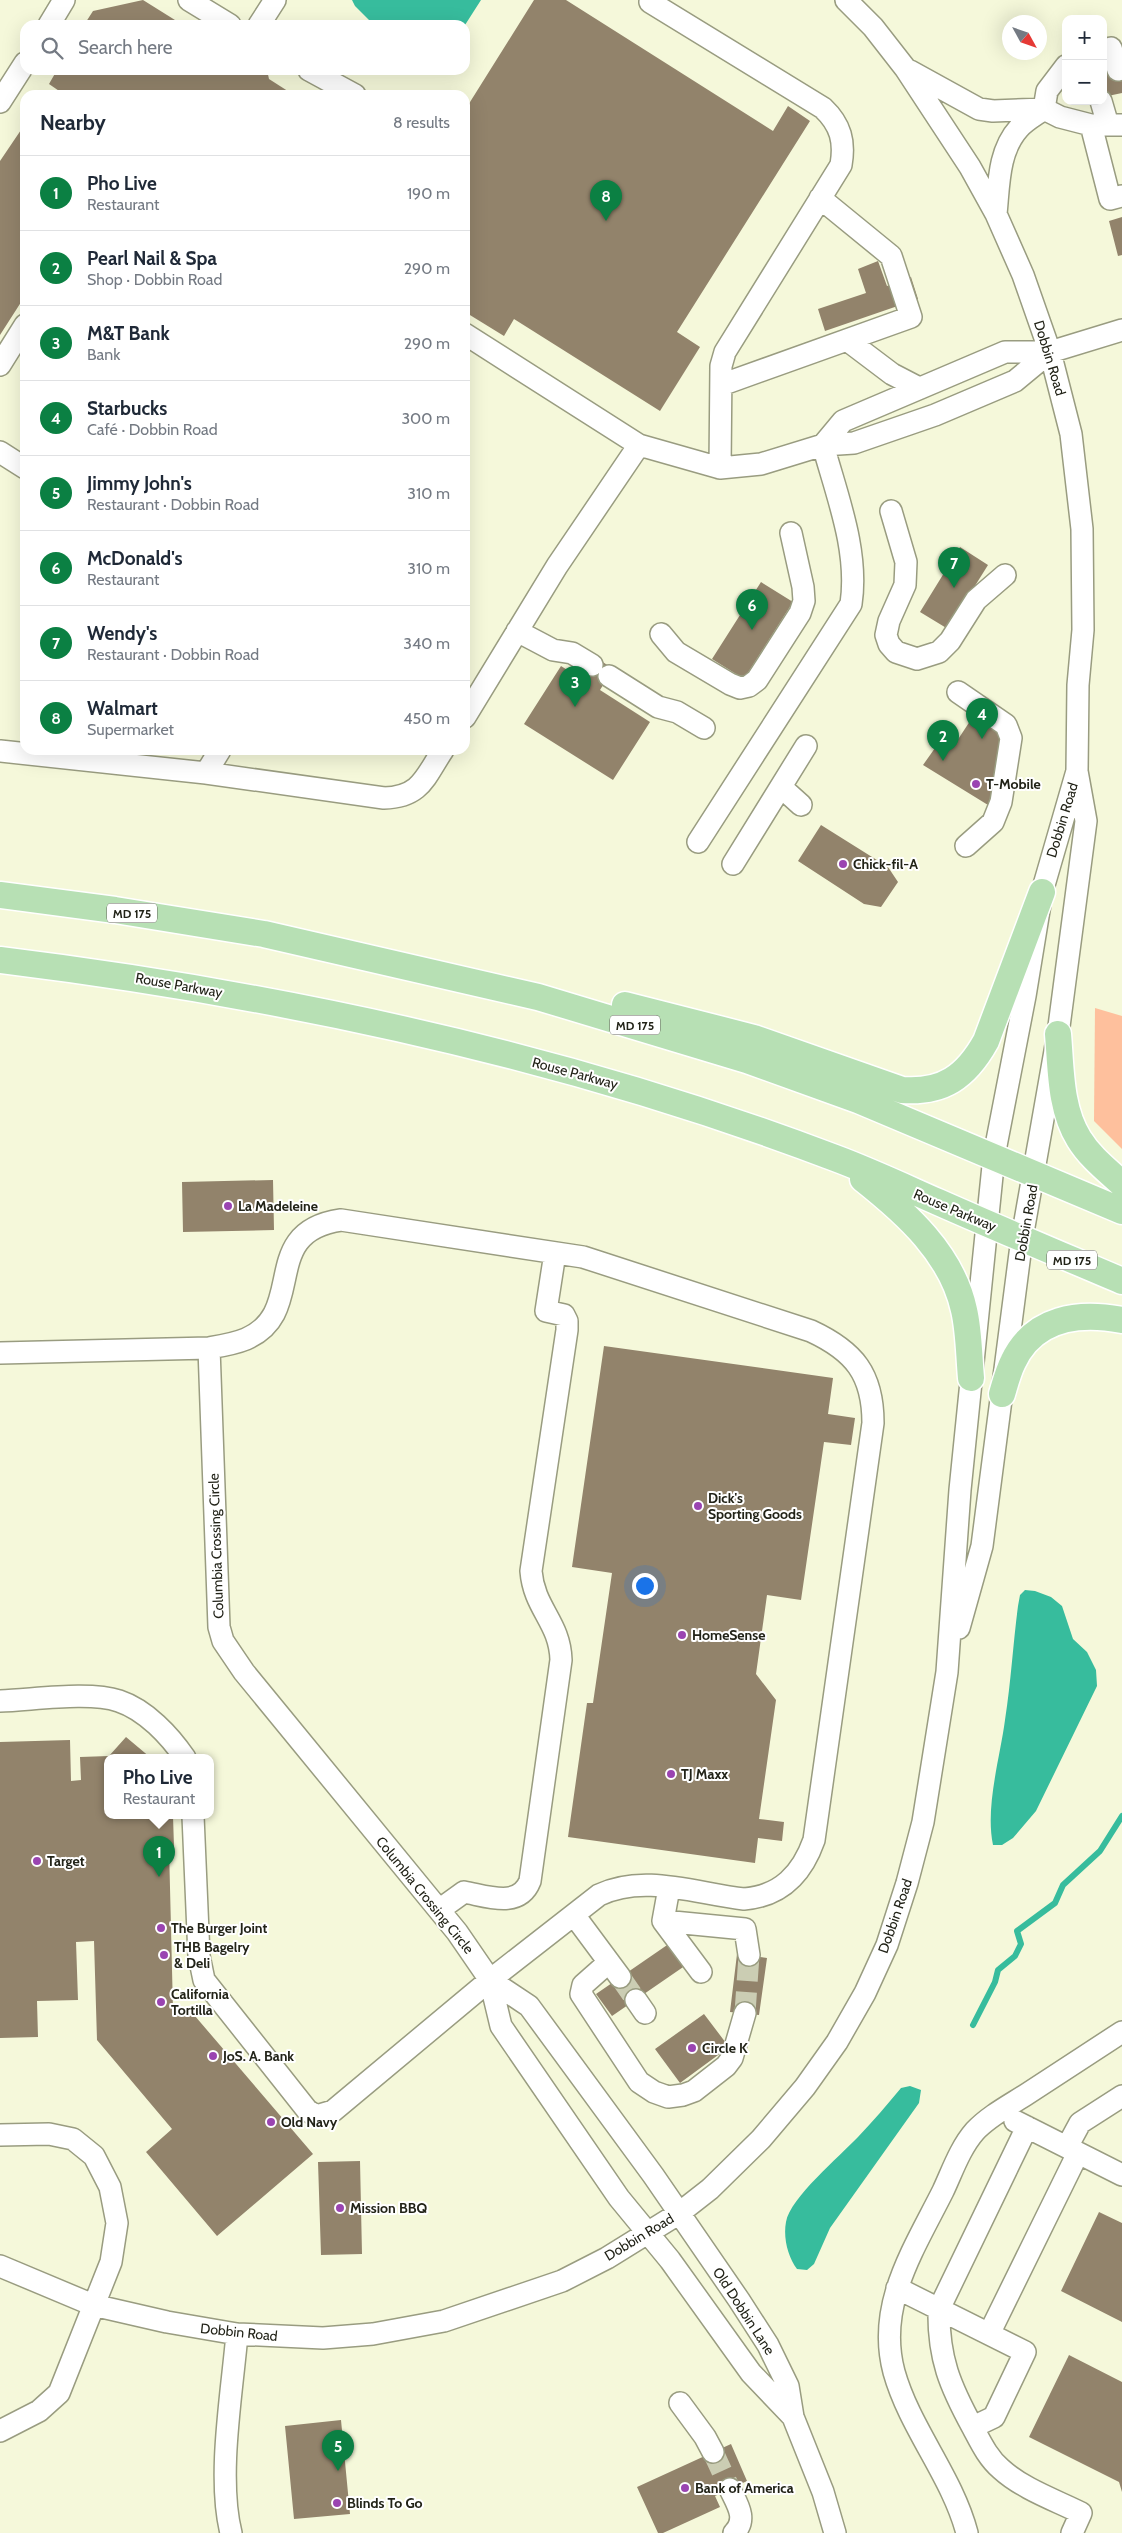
<!DOCTYPE html>
<html lang="en">
<head>
<meta charset="utf-8">
<style>
  :root { --surface:#fff; --page:#f6f6f7; --text:#1f2937; --muted:#747a83; --line:#e0e1e3; --accent:#0b8043 }
  body { margin:0; font-family:Cabin,sans-serif; background:var(--page); color:var(--text) }
  .controls { position:absolute; right:15px; top:15px; display:grid; overflow:hidden; border-radius:10px; box-shadow:0 5px 20px #0002 }
  .controls button { width:45px; height:45px; display:grid; place-items:center; padding:0; border:0; border-bottom:1px solid var(--line); background:var(--surface); color:var(--text); font:25px sans-serif }
  .compass { position:absolute; left:1002px; top:15px; width:45px; height:45px; border-radius:50%; background:var(--surface); box-shadow:0 5px 20px #0002; rotate:130deg }
  .you { position:absolute; left:644px; top:1585px; width:18px; height:18px; margin:-12px; border:4px solid #fff; border-radius:50%; background:#1a73e8; box-shadow:0 0 0 8px #1a73e833 }
  .badge { display:grid; place-items:center; width:32px; height:32px; border-radius:50%; background:var(--accent); color:#fff; font-size:16px; font-weight:700 }
  .pin { position:absolute; translate:-50% -41px; filter:drop-shadow(0 1px 2px #0008) }
  .pin::after { content:''; position:absolute; top:26px; width:18px; height:15px; background:inherit; clip-path:polygon(0 0,100% 0,50% 100%) }
  .popup { position:absolute; left:104px; top:1754px; width:110px; height:65px; box-sizing:border-box; display:grid; place-content:center; border-radius:10px; background:var(--surface); filter:drop-shadow(0 1px 4px #0005); font-size:16px; white-space:nowrap; color:var(--muted) }
  .popup b { font-size:19px; color:var(--text) }
  .popup::after { content:''; position:absolute; left:50%; top:100%; margin-left:-10px; border:10px solid transparent; border-top-color:var(--surface) }
  .list { margin:0; padding:0; list-style:none }
  h2 { display:flex; justify-content:space-between; align-items:center; height:65px; margin:0; padding:0 20px; font-size:21px }
  h2 small { font-size:16px; font-weight:400; color:var(--muted) }
  .list li { display:grid; grid-template-columns:32px 1fr auto; gap:15px; align-items:center; box-sizing:border-box; height:75px; padding:0 20px; border-top:1px solid var(--line) }
  .list b { display:block; font-size:19px; white-space:nowrap }
  .list p { margin:0; font-size:16px; white-space:nowrap; color:var(--muted) }
  .list em { font-size:16px; font-style:normal; color:var(--muted) }
  .icon { flex:none; width:28px; height:28px; fill:none; stroke:currentColor; stroke-width:2; stroke-linecap:round; stroke-linejoin:round }
  .map { position:relative; flex:none; width:1122px; height:2533px; overflow:hidden }
  .search { position:absolute; background:var(--surface); box-shadow:0 5px 20px #0002; left:20px; top:20px; width:450px; height:55px; display:flex; align-items:center; gap:12px; box-sizing:border-box; padding:0 18px; border-radius:15px; color:var(--muted); font-size:19px }
  .panel { position:absolute; background:var(--surface); box-shadow:0 5px 20px #0002; left:20px; top:90px; width:450px; height:665px; border-radius:15px }
  .map>svg:first-child { display:block }
  .green { fill:#fec09d }
  .water { fill:#37bc9d }
  .lines { fill:none; stroke-linecap:round; stroke-linejoin:round }
  .stream { stroke:#37bc9d; stroke-width:6 }
  .building { fill:#92836b }
  .minor-tunnel { stroke:#cbcdb3; stroke-width:21; stroke-dasharray:21 11; stroke-linecap:butt }
  .minor-casing { stroke:#999c80; stroke-width:24 }
  .major-casing { stroke:#fff; stroke-width:29 }
  .minor { stroke:#fff; stroke-width:21 }
  .major { stroke:#b7e0b4; stroke-width:26 }
  .poi-dot { fill:#9a44b1; stroke:#fff; stroke-width:2 }
  .labels { text-anchor:middle; dominant-baseline:central; stroke-width:4; stroke-linejoin:round; paint-order:stroke }
  .shield { fill:#fff; stroke:#64655d; stroke-width:1 }
  .shield-label { font-size:12px; font-weight:bold; fill:#222318 }
  .street-label { font-size:14px; fill:#222318; stroke:#fff }
  .poi-label { font-size:14px; font-weight:bold; fill:#222318; stroke:#fff; text-anchor:start }
</style>
</head>
<body>
<div class="map">
<svg width="1122" height="2533" viewBox="0 0 1122 2533">
  <rect width="100%" height="100%" fill="#f5f8da"/>
  <path class="green" d="M1095 1008 1122 1016V1149L1094 1121Z"/>
  <path class="water" d="M352 0H481L465 25H374L355 6Z
    M1025 1590 1035 1591 1051 1597 1062 1606 1073 1639 1087 1652 1096 1670 1097 1686 1036 1811 1013 1838 1002 1845H993C985 1807 1000 1758 1005 1720 1011 1682 1013 1644 1018 1606L1020 1595Z
    M910 2086 921 2090 919 2103 830 2228 814 2264 807 2270 797 2269C788 2257 783 2238 786 2222 790 2198 840 2156 858 2137 873 2121 887 2105 901 2088Z"/>
  <g class="lines">
    <path class="stream" d="M973 2025 995 1982 998 1970 1015 1956 1021 1944 1017 1931 1055 1903 1063 1885 1100 1851 1122 1816"/>
  </g>
  <path class="building" d="M143 0 183 25H84L93 11Z
    M534 0H566L773 131 788 106 810 121 677 332 700 347 660 411 514 319 504 336 465 312V110Z
    M1122 69V93L1103 97V73Z
    M57 70H267L269 79 294 95H65L49 84Z
    M23 127 25 129V296L0 335V161Z
    M1122 217V255L1118 256 1109 221Z
    M878 261 887 286 911 277 918 299 825 331 818 309 866 293 858 269Z
    M960 547 988 565 948 629 920 612Z
    M761 582 793 602 744 679 712 659Z
    M597 658 613 669 600 690 650 722 613 780 524 724 561 666 583 680Z
    M974 715 1003 734 995 793 988 805 923 765 940 741 953 747Z
    M821 825 888 867 898 882 881 907 864 904 798 861Z
    M273 1180 274 1230 183 1232 182 1182Z
    M604 1346 833 1378 828 1414 855 1418 851 1445 824 1442 801 1600 767 1595 756 1674 776 1700 759 1819 784 1822 782 1841 758 1838 755 1863 568 1837 587 1703H593L612 1573 572 1567Z
    M126 1737 151 1758H108V1816H173L174 1847H169L173 2010 189 2009 313 2154 217 2236 146 2152 172 2129 97 2040 94 1941 76 1942 78 2000 37 2001 38 2037 0 2038V1742L70 1740 71 1781 81 1780 80 1757 109 1756Z
    M673 1941 689 1963 612 2016 596 1994Z
    M737 1954 767 1958 759 2015 730 2012Z
    M704 2014 729 2047 680 2083 655 2049Z
    M360 2161 362 2254 321 2255 318 2162Z
    M1099 2212 1122 2223V2322L1061 2291Z
    M1069 2355 1122 2382V2492L1119 2482 1029 2437Z
    M341 2420 350 2514 294 2519 285 2426Z
    M731 2444 747 2481 715 2496 720 2507 663 2533H658L637 2487Z"/>
  <g class="lines">
    <path class="minor-tunnel" d="M620 1977 636 2000
      M745 2013 749 1955
      M713 2452 730 2489"/>
    <g class="minor-casing">
      <path id="minor" d="M189 0 230 25
        M846 0 873 27 905 68 970 167 996 214 1023 275 1050 352 1071 434 1082 529 1083 630 1078 685 1077 771 1086 821 1058 1034 1022 1238 982 1546 959 1628
        M650 2 823 108C841 125 845 142 841 165L725 352 721 366 720 468
        M49 25 64 0
        M259 25 275 0
        M1111 48 1118 70
        M309 70 355 95
        M910 71 979 109 993 111 1044 109 1060 117 1091 125H1122
        M1101 101 1108 125
        M0 102 25 63
        M1091 125 1110 199 1122 196
        M996 214C999 185 998 151 1019 128 1026 120 1036 115 1044 109L1047 91 1066 66
        M465 334 639 445 720 468 761 464 823 445 854 443 935 415 1015 381 1050 352
        M847 340 892 374 919 388
        M0 365 25 325
        M721 385 911 317 891 256 820 198
        M823 445 843 421 1005 352H1050L1122 330
        M0 452 25 468
        M891 511 906 562 905 585 889 621 886 635 889 644 896 652 917 659 939 652 950 641 976 600 1005 575
        M517 631 553 650 572 653 592 665
        M661 634 676 652 730 684 740 688 749 686 757 680 800 613 804 601 803 587 791 533
        M609 676 658 707 677 712 704 728
        M958 692 1006 725 1011 738 1001 802 993 822 966 846
        M465 717 557 566 639 445
        M0 751 206 773 384 798C421 797 425 777 443 750
        M206 773 220 750
        M781 787 801 805
        M698 842 851 604C859 551 837 496 823 445
        M733 864 806 746
        M0 1353 209 1348 219 1627 223 1641 244 1672 457 1932 490 1980 529 2006 653 2175 739 2300 768 2345 788 2386 793 2417 823 2492 835 2533
        M0 1701C33 1700 89 1691 119 1701 146 1710 170 1736 185 1758
        M193 1816 199 1956 204 1980 307 2110 316 2116 333 2111 490 1980 599 1895C644 1873 697 1894 744 1899 781 1896 802 1874 814 1840L873 1423C873 1374 854 1351 811 1331L583 1257 341 1220C257 1232 309 1312 246 1339 234 1344 221 1346 209 1348
        M669 1888 663 1921 701 1972
        M439 1910 464 1892C487 1896 519 1909 530 1881L561 1660C560 1622 534 1609 531 1571L567 1330V1321L564 1315 546 1311 555 1253
        M574 1915 620 1977
        M663 1921 745 1929 749 1955
        M609 1962 583 1985 581 1994 639 2082 654 2092 668 2097 683 2095 694 2091 726 2066 732 2058 745 2013
        M490 1980 501 2026 619 2198 670 2260 751 2373 793 2417
        M636 2000 645 2013
        M1015 2121 1122 2175
        M1027 2127 939 2309C938 2358 950 2386 973 2428 981 2443 988 2458 1001 2469 1023 2489 1055 2500 1081 2513L1072 2533
        M0 2135 49 2134 73 2139 94 2156 110 2187 117 2223 111 2262 59 2393 39 2411 0 2431
        M1067 2147 1080 2123 1122 2096
        M0 2266 93 2305 167 2322 237 2334 323 2338 373 2334 444 2321 562 2281 607 2258 678 2214 710 2189 761 2139 805 2087 837 2042 865 1993 887 1945 907 1883 923 1822 947 1672 960 1490 994 1156 1025 996 1042 892 1077 771
        M897 2288 1025 2352 994 2417 973 2427
        M989 2334 1078 2153
        M680 2403 705 2437 713 2452
        M730 2489C737 2504 748 2519 734 2533
        M231 2533C217 2477 232 2393 237 2334
        M967 2533C952 2476 910 2429 894 2372 876 2305 914 2249 943 2191 952 2172 960 2148 975 2131 989 2116 1010 2105 1027 2094 1059 2073 1090 2053 1122 2032"/>
    </g>
    <g class="major-casing">
      <path id="major" d="M0 895 115 910 264 934 538 997 747 1060 858 1100 1122 1211
        M0 960C284 995 567 1056 835 1158 870 1171 904 1187 938 1202 999 1229 1061 1255 1122 1281
        M625 1005 754 1038 902 1090C943 1093 966 1077 986 1041L1042 892
        M1058 1034C1061 1069 1060 1109 1079 1139 1090 1157 1107 1170 1122 1184
        M863 1179C906 1213 952 1254 964 1310 969 1331 969 1356 971 1378
        M1002 1394C1005 1384 1008 1372 1013 1362 1034 1317 1079 1312 1122 1320"/>
    </g>
    <use href="#minor" class="minor"/>
    <use href="#major" class="major"/>
  </g>
  <g class="poi-dot">
    <circle cx="976" cy="784" r="5"/>
    <circle cx="843" cy="864" r="5"/>
    <circle cx="228" cy="1206" r="5"/>
    <circle cx="698" cy="1506" r="5"/>
    <circle cx="682" cy="1635" r="5"/>
    <circle cx="671" cy="1774" r="5"/>
    <circle cx="37" cy="1861" r="5"/>
    <circle cx="161" cy="1928" r="5"/>
    <circle cx="164" cy="1955" r="5"/>
    <circle cx="161" cy="2002" r="5"/>
    <circle cx="692" cy="2048" r="5"/>
    <circle cx="213" cy="2056" r="5"/>
    <circle cx="271" cy="2122" r="5"/>
    <circle cx="340" cy="2208" r="5"/>
    <circle cx="685" cy="2488" r="5"/>
    <circle cx="337" cy="2503" r="5"/>
  </g>
  <g class="labels">
    <g class="shield">
      <rect x="107" y="903.5" width="50" height="19" rx="4"/>
      <rect x="610" y="1015.5" width="50" height="19" rx="4"/>
      <rect x="1047" y="1250.5" width="50" height="19" rx="4"/>
    </g>
    <g class="shield-label">
      <text x="132" y="913">MD 175</text>
      <text x="635" y="1025">MD 175</text>
      <text x="1072" y="1260">MD 175</text>
    </g>
    <g class="street-label">
      <text transform="translate(1050 358) rotate(73)">Dobbin Road</text>
      <text transform="translate(1062 820) rotate(-73)">Dobbin Road</text>
      <text transform="translate(179 985) rotate(10)">Rouse Parkway</text>
      <text transform="translate(575 1073) rotate(15)">Rouse Parkway</text>
      <text transform="translate(955 1210) rotate(23)">Rouse Parkway</text>
      <text transform="translate(1026 1223) rotate(-80)">Dobbin Road</text>
      <text transform="translate(216 1546) rotate(-92)">Columbia Crossing Circle</text>
      <text transform="translate(425 1895) rotate(51)">Columbia Crossing Circle</text>
      <text transform="translate(895 1916) rotate(-71)">Dobbin Road</text>
      <text transform="translate(639 2237) rotate(-31)">Dobbin Road</text>
      <text transform="translate(744 2311) rotate(57)">Old Dobbin Lane</text>
      <text transform="translate(239 2332) rotate(6)">Dobbin Road</text>
    </g>
    <g class="poi-label">
      <text x="986" y="784">T-Mobile</text>
      <text x="853" y="864">Chick-fil-A</text>
      <text x="238" y="1206">La Madeleine</text>
      <text x="708" y="1498">Dick's<tspan x="708" dy="16">Sporting Goods</tspan></text>
      <text x="692" y="1635">HomeSense</text>
      <text x="681" y="1774">TJ Maxx</text>
      <text x="47" y="1861">Target</text>
      <text x="171" y="1928">The Burger Joint</text>
      <text x="174" y="1947">THB Bagelry<tspan x="174" dy="16">&amp; Deli</tspan></text>
      <text x="171" y="1994">California<tspan x="171" dy="16">Tortilla</tspan></text>
      <text x="702" y="2048">Circle K</text>
      <text x="223" y="2056">JoS. A. Bank</text>
      <text x="281" y="2122">Old Navy</text>
      <text x="350" y="2208">Mission BBQ</text>
      <text x="695" y="2488">Bank of America</text>
      <text x="347" y="2503">Blinds To Go</text>
    </g>
  </g>
</svg>
<div class="controls">
<button>+</button>
<button>−</button>
</div>
<svg class="compass" viewBox="-18 -18 36 36"><path d="M0-13l5 13h-10z" fill="#e53935"/><path d="M0 13l5-13h-10z" fill="#747a83"/></svg>
<div class="you"></div>
<div class="pin badge" style="left:159px;top:1877px">1</div>
<div class="popup"><b>Pho Live</b>Restaurant</div>
<div class="pin badge" style="left:943px;top:761px">2</div>
<div class="pin badge" style="left:575px;top:707px">3</div>
<div class="pin badge" style="left:982px;top:739px">4</div>
<div class="pin badge" style="left:338px;top:2471px">5</div>
<div class="pin badge" style="left:752px;top:630px">6</div>
<div class="pin badge" style="left:954px;top:588px">7</div>
<div class="pin badge" style="left:606px;top:221px">8</div>
<div class="search"><svg class="icon" aria-label="search" viewBox="0 0 24 24"><circle cx="10" cy="10" r="6"/><path d="M15 15l6 6"/></svg>Search here</div>
<section class="panel">
<h2>Nearby<small>8 results</small></h2>
<ul class="list">
<li><span class="badge">1</span><div><b>Pho Live</b><p>Restaurant</p></div><em>190 m</em></li>
<li><span class="badge">2</span><div><b>Pearl Nail &amp; Spa</b><p>Shop · Dobbin Road</p></div><em>290 m</em></li>
<li><span class="badge">3</span><div><b>M&amp;T Bank</b><p>Bank</p></div><em>290 m</em></li>
<li><span class="badge">4</span><div><b>Starbucks</b><p>Café · Dobbin Road</p></div><em>300 m</em></li>
<li><span class="badge">5</span><div><b>Jimmy John's</b><p>Restaurant · Dobbin Road</p></div><em>310 m</em></li>
<li><span class="badge">6</span><div><b>McDonald's</b><p>Restaurant</p></div><em>310 m</em></li>
<li><span class="badge">7</span><div><b>Wendy's</b><p>Restaurant · Dobbin Road</p></div><em>340 m</em></li>
<li><span class="badge">8</span><div><b>Walmart</b><p>Supermarket</p></div><em>450 m</em></li>
</ul>
</section>
</div>
</body>
</html>
